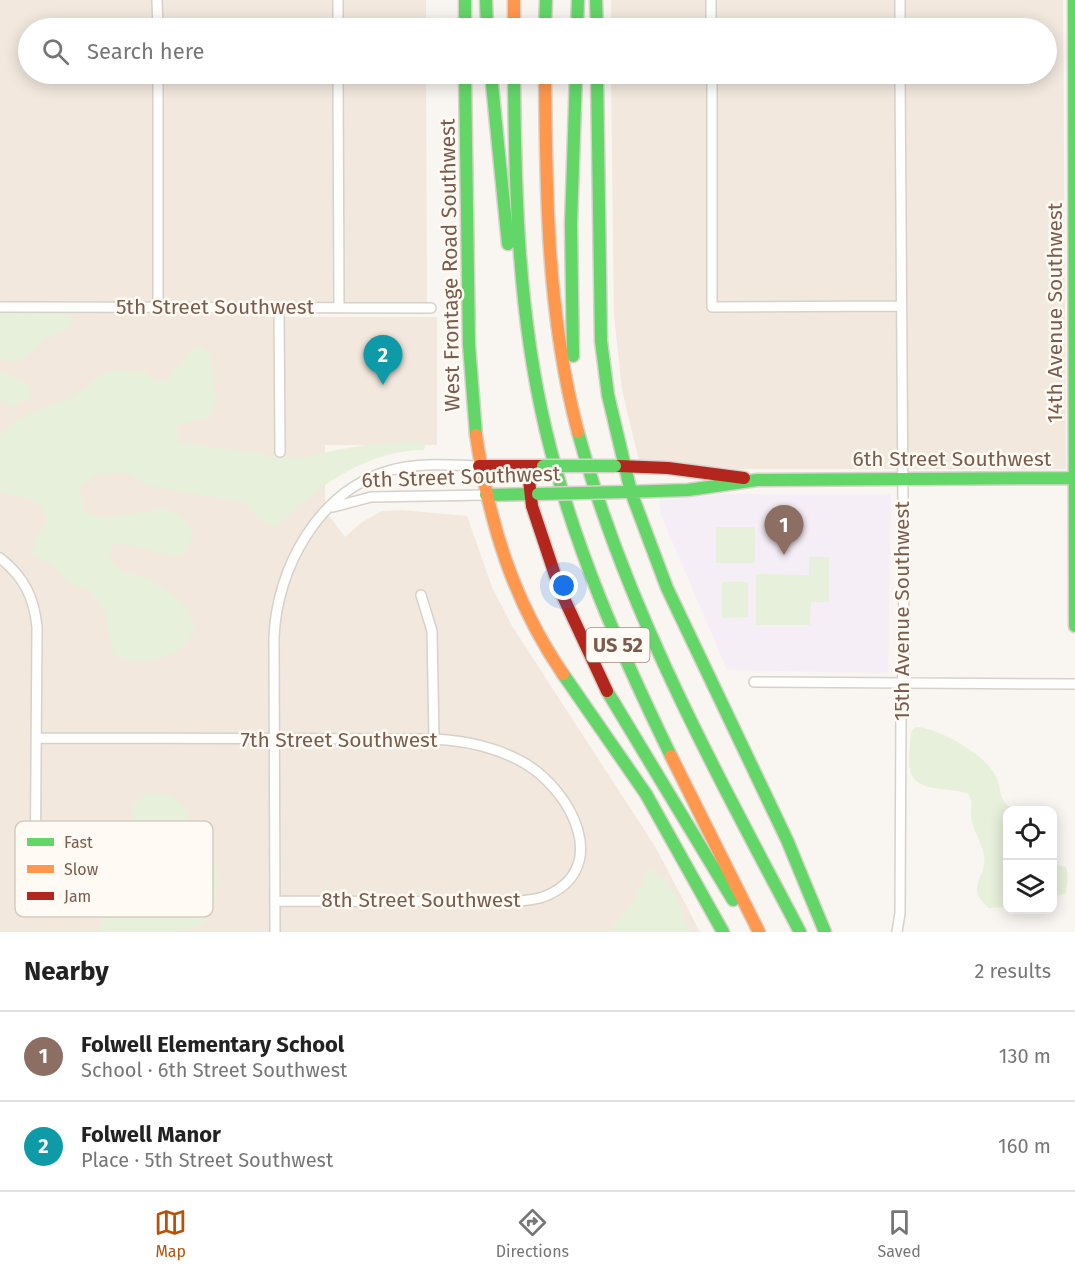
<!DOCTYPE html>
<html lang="en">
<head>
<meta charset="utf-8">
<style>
  :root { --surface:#fff; --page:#f6f6f6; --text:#222; --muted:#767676; --line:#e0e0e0; --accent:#b45309 }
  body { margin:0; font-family:"Fira Sans",sans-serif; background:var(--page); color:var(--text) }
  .controls { position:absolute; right:18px; bottom:18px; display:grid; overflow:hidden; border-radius:12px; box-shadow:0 3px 15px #0003 }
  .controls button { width:54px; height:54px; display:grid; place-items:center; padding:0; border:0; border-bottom:2px solid var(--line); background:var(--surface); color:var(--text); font:30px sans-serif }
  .you { position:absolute; left:564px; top:586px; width:21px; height:21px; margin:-15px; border:4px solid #fff; border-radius:50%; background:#1a73e8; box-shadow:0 0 0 9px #1a73e833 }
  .badge { display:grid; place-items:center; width:39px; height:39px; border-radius:50%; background:var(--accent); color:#fff; font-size:20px; font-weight:700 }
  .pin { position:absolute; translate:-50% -50px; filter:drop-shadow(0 2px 3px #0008) }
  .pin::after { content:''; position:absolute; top:32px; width:21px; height:18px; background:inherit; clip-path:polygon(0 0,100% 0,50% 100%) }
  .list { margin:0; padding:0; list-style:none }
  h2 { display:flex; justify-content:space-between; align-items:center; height:78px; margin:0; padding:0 24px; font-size:26px }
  h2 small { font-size:20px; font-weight:400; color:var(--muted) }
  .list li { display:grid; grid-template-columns:39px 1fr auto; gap:18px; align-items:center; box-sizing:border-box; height:90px; padding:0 24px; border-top:2px solid var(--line) }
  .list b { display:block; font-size:22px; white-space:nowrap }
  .list p { margin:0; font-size:20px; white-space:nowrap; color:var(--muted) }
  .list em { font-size:20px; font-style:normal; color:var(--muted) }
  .icon { flex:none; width:33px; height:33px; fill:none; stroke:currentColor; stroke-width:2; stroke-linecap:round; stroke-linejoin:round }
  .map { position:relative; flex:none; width:1075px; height:932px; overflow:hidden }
  .search { position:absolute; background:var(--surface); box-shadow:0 3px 15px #0003; left:18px; right:18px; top:18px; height:66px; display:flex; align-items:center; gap:15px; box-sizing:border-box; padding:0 21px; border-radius:33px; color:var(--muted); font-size:22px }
  .sheet { height:258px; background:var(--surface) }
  nav { display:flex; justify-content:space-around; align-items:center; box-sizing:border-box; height:84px; border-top:2px solid var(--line); background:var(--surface); font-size:16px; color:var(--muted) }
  nav a { display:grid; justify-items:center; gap:3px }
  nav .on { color:var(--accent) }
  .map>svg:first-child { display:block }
  .residential { fill:#f2e8de }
  .education { fill:#f6eef6 }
  .green { fill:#e7f0db }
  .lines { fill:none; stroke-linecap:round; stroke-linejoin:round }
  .street-casing { stroke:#d7d1cb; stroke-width:12 }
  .fast-casing { stroke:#d9d2cb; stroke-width:15 }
  .slow-casing { stroke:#d9d2cb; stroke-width:15 }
  .jam-casing { stroke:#d9d2cb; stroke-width:15 }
  .street { stroke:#fefefd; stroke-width:9 }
  .fast { stroke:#63d668; stroke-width:12 }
  .slow { stroke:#ff974d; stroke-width:12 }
  .jam { stroke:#b3261e; stroke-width:12 }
  .fast-bridge-casing { stroke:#d9d2cb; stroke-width:15; stroke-linecap:butt }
  .fast-bridge { stroke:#63d668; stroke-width:12 }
  .labels { text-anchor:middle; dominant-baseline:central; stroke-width:5; stroke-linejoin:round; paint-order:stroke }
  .shield { fill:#fffaf3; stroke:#a28b7f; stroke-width:1.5 }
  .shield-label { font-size:20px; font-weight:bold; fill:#7a5c4d }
  .street-label { font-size:21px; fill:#7a5c4d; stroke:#fffaf3 }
  .key { fill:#fffaf3; stroke:#d7cbc1; stroke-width:1.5 }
  .key-label { font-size:16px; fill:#7a5c4d }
</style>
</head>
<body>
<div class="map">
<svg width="1075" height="932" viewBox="0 0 1075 932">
  <rect width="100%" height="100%" fill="#f9f5f0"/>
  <path class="residential" d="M0 0H426V28H28V74H426L427 307H268L269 317H437V445H325V510L345 537 362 522 382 511 401 510 467 516 492 587 512 626 656 848 700 932H0Z
    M611 0H1063L1066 469H741L639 461 622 390 614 315 611 74H1046V28H611Z"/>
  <path class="education" d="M725 494H891L888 673 727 670 661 515 659 500Z"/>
  <path class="green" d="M63 313 72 318 71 326C64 330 56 333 49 337 31 348 24 369 0 358V314Z
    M200 345 210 354 216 401 210 416 177 425V442L292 458C312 458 323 452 342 449 369 444 399 440 426 443L424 450C381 450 339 472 307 499 296 508 287 518 275 527L264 523 243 502 146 485 129 473H99L79 488 84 512 108 518 164 508 180 515 192 528V538L184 555C158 557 137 541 112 544L110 559 123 572 143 576 163 587 187 607 195 629 185 646 166 657 134 663 113 654 105 611 91 592 68 581 54 567 33 554 35 540 47 522 43 509 30 499 0 492V435L18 419 74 396 103 373 119 370 145 372 157 381 168 379 190 351Z
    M7 373 30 385 31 397 14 406 0 400V374Z
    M716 527H755V563H716Z
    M809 557H829V602H811L810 625H756V574L809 575Z
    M722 582H748V617L722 618Z
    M916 727C939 728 989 756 997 779 1003 795 997 797 1013 810H1008L1007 907 989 908C963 887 988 878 984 856 981 835 967 827 972 802L968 794C950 786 915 794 910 770 907 759 911 743 911 732Z
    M148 793 171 795 186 809 193 831 211 849 218 873 215 906 204 924 180 932H100L108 869 123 849 133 827 134 803Z
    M1053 864 1066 867 1068 874 1066 893 1053 897Z
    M648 868C673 877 680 909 690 932H608L635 900Z"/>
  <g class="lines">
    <g class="street-casing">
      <path id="street" d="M157 0 158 28
        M338 0V28
        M711 0V28
        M900 0V28
        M158 74V307
        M338 74 339 307
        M712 74V307L901 306
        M0 307 431 308
        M279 307 280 452
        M333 507 371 497 486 495
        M0 558C24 577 34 597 37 627L35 901
        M421 595 432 631 434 739
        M754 682 1075 684
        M37 738 434 739C467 741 497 747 526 764 572 792 613 870 543 897 531 901 518 901 506 902L275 901
        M275 932 274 637C277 568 318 492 388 471 417 462 449 465 479 466
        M897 932 900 913 901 706 904 650 900 74"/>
    </g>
    <g class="fast-casing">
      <path id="fast" d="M465 0V28
        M486 0 487 28
        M596 0 597 28
        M1074 0 1075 626
        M545 28 546 0
        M577 28 578 0
        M465 74 469 345 476 435
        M491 74 508 244
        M514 74C515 193 518 314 546 431 573 545 620 651 671 756
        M597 74 601 341 608 395 631 492
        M573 356 571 224 576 74
        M578 432C626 610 715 770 800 932
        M624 492 688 490 757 480 1075 478
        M631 492 667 588 787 840 825 932
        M486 495 535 494
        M563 674 646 794 723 932
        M607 691 733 900"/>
    </g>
    <g class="slow-casing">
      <path id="slow" d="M514 0V28
        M545 74C546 193 547 316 578 432
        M476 435C489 522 513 601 563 674
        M671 756 759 932"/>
    </g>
    <g class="jam-casing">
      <path id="jam" d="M479 466H543
        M543 466 533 473 529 480 532 506 560 590 607 691
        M618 466 668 468 744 478"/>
    </g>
    <use href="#street" class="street"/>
    <use href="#fast" class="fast"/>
    <use href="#slow" class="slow"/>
    <use href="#jam" class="jam"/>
    <g class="fast-bridge-casing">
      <path id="fast-bridge" d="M543 466H615
        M538 494 623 492"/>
    </g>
    <use href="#fast-bridge" class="fast-bridge"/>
  </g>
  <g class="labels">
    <rect class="shield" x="586.5" y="628" width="63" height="34" rx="4.5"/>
    <g class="shield-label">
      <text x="618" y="645">US 52</text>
    </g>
    <g class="street-label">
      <text transform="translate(450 265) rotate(-91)">West Frontage Road Southwest</text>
      <text x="215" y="307">5th Street Southwest</text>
      <text transform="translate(1055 313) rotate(-90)">14th Avenue Southwest</text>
      <text x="952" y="459">6th Street Southwest</text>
      <text transform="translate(461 477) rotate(-2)">6th Street Southwest</text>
      <text transform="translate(902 611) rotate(-90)">15th Avenue Southwest</text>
      <text x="339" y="740">7th Street Southwest</text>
      <text x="421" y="900">8th Street Southwest</text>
    </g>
  </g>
  <rect x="15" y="821" width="198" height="96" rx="9" class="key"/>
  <rect x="27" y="838" width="27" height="8" fill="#63d668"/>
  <rect x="27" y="865" width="27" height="8" fill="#ff974d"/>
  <rect x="27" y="892" width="27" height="8" fill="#b3261e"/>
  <g class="key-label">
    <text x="64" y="848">Fast</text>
    <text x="64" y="875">Slow</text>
    <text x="64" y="902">Jam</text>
  </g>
</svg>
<div class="controls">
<button><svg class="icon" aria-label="locate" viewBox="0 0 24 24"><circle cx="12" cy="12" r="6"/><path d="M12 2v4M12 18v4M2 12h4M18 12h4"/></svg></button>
<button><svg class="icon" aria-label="layers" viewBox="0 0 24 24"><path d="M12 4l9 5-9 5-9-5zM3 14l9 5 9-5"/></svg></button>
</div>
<div class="you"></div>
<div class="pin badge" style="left:784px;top:555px;background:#8d6e63">1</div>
<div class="pin badge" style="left:383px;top:385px;background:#0f9aa8">2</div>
<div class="search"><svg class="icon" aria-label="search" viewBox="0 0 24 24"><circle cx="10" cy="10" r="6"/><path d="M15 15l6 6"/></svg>Search here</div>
</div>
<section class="sheet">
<h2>Nearby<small>2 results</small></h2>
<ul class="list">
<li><span class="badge" style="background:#8d6e63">1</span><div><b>Folwell Elementary School</b><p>School · 6th Street Southwest</p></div><em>130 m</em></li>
<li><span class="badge" style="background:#0f9aa8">2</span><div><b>Folwell Manor</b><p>Place · 5th Street Southwest</p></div><em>160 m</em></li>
</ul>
</section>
<nav>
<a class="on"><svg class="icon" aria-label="map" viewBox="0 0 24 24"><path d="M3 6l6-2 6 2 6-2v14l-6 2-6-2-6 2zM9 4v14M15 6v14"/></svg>Map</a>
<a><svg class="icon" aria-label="directions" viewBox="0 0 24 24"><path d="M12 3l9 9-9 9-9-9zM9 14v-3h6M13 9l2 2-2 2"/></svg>Directions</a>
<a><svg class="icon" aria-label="saved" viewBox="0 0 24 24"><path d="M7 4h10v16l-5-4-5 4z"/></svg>Saved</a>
</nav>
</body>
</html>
